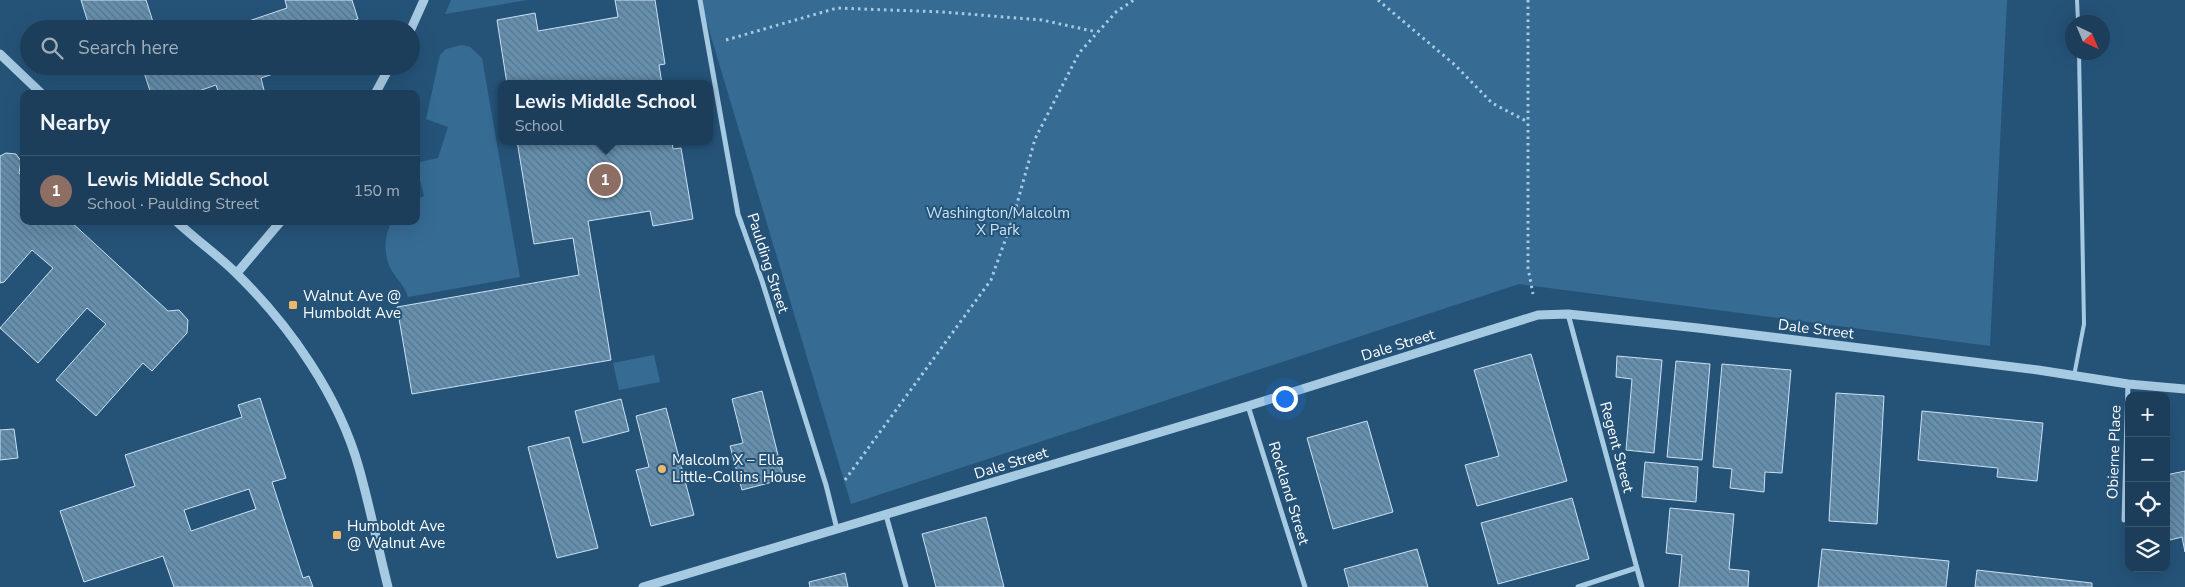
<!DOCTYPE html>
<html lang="en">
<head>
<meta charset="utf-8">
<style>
  :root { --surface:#1c3e5a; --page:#294963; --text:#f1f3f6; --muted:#a0aebb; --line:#3a5770; --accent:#ecb86c }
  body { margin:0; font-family:"Nunito Sans",sans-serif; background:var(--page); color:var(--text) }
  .controls { position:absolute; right:15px; bottom:15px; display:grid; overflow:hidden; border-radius:10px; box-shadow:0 5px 20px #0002 }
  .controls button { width:45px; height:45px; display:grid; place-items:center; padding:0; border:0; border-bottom:1px solid var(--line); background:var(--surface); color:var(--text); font:25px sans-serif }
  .compass { position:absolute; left:2065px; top:15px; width:45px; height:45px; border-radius:50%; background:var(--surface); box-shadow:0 5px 20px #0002; rotate:136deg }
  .you { position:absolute; left:1284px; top:398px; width:18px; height:18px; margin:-12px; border:4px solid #fff; border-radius:50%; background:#1a73e8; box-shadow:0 0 0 8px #1a73e833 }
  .badge { display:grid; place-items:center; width:32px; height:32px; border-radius:50%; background:var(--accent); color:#fff; font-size:16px; font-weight:700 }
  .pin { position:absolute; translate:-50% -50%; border:2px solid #fff; box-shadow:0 1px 5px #0006 }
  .popup { position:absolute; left:498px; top:80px; width:215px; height:65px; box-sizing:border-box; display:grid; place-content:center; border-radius:10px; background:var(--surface); filter:drop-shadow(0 1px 4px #0005); font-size:16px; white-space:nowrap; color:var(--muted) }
  .popup b { font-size:19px; color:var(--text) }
  .popup::after { content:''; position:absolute; left:50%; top:100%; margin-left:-10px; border:10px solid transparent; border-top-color:var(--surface) }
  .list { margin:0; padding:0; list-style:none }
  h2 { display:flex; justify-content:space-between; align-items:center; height:65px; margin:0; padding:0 20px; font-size:21px }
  h2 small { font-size:16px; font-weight:400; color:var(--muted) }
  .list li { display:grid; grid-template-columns:32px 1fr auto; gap:15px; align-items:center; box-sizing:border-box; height:70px; padding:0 20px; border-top:1px solid var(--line) }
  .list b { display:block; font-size:19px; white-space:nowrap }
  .list p { margin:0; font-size:16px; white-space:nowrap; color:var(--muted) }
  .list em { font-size:16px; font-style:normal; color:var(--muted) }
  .icon { flex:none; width:28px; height:28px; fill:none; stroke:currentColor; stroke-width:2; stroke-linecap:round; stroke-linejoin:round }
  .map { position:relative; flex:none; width:2185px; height:587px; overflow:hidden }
  .search { position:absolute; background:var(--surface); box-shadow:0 5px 20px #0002; left:20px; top:20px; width:400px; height:55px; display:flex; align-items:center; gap:12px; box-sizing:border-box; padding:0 18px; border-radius:28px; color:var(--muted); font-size:19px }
  .panel { position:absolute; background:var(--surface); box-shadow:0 5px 20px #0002; left:20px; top:90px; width:400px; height:135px; border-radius:10px }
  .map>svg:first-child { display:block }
  .green { fill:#366c94 }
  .building { fill:url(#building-back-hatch); stroke:#cae1f3; fill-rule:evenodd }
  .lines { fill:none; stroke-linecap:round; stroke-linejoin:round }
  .path { stroke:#a7cae3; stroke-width:3; stroke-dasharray:2.5 4; stroke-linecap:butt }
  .service { stroke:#a7cae3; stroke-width:4 }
  .minor { stroke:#a7cae3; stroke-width:5 }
  .tertiary { stroke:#a7cae3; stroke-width:9 }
  .poi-dot { fill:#ecb86c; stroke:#255378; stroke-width:2 }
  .labels { text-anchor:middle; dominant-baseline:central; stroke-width:4; stroke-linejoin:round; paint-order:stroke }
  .park-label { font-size:15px; fill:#cae1f3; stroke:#255378 }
  .street-label { font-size:15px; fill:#fff; stroke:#255378 }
  .poi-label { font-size:15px; fill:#fff; stroke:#255378; text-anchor:start }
</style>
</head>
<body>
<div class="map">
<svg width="2185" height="587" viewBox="0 0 2185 587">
  <defs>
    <pattern id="building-back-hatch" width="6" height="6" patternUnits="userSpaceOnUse" patternTransform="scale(1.25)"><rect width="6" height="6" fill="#658fae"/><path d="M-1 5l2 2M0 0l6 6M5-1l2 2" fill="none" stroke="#5b7487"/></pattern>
  </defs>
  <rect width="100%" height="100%" fill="#255378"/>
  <path class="green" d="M451 0H527L445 14Z
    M700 0H2007L1990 346 1519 284 851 504Z
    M462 45 470 47 482 58 520 277 408 297C405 287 400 283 394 274 383 259 383 237 392 221H416V200L424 196 416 163 438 158 448 127 426 119 440 55 446 49Z
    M654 355 660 382 619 390 613 363Z"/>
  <path class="building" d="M81 0H146L154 25 143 29H90Z
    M285 0H352L358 19 330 29H245L243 23 287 8Z
    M615 0H655L665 64 659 65 662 84H507L497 20 535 13 538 31 618 17Z
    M142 66H297L261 78 265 94H219L216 85 190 94H151Z
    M517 141H672L673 149 681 148 693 219 653 226 650 211 588 221 611 360 412 394 397 307 579 275 573 238 534 244Z
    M6 153 16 154 21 161 19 173 24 178V221H70L168 311 179 310 188 320 187 333 152 371 143 363 96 416 56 380 106 324 87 308 38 363 0 328 53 268 32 250 4 282 0 283V156Z
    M1531 354 1567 481 1477 506 1465 465 1499 456 1474 370Z
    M1617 356 1662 360 1654 453 1626 450 1632 379 1616 377Z
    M1676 361 1710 364 1702 460 1667 457Z
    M1722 364 1791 370 1782 473 1765 472 1764 492 1730 488 1732 469 1713 467Z
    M762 391 784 479 742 490 730 446 743 443 732 399Z
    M1836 393 1884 396 1877 524 1829 521Z
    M260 398 286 478 272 482 303 578 309 576 313 587H174L163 556 84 582 60 511 135 486 125 455 242 417 238 405ZM249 489 256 509 191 531 184 510Z
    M621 399 629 431 583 443 575 411Z
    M666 408 694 515 651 526 636 470 649 467 636 416Z
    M1922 411 2043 423 2037 481 1997 477 1998 468 1918 460Z
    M1367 421 1393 512 1333 529 1307 438Z
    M14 429 18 458 0 460V430Z
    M569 437 598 548 557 558 528 447Z
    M1645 462 1698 467 1696 502 1642 497Z
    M2185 471V552L2182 537 2166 541V475Z
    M1572 498 1589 559 1498 584 1481 523Z
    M1670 508 1734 514 1729 569 1749 571 1748 587H1679L1682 555 1666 553Z
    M986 517 1004 587H936L922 534Z
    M1417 549 1428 587H1349L1344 569Z
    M1822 549 1949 561 1946 587H1818Z
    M1977 570 2092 583V587H1975Z
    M845 573 848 587H810L809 582Z"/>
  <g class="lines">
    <path class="path" d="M1378 0 1455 65 1492 103 1528 122
      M1528 0V268L1533 294
      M726 40 837 8 942 12 1042 20 1097 32
      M845 480 991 280 1013 218 1035 139 1079 53 1116 12 1134 0"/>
    <path class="service" d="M2077 0 2078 22
      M2074 376 2084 324 2079 52"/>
    <path class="minor" d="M700 0 738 214 762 281 826 485 837 529
      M1568 314 1642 587
      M1248 406 1305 587
      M886 515 906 587
      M2124 520 2128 384
      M1578 587 1636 568"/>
    <path class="tertiary" d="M411 29 424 0
      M0 54 42 94
      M375 94 390 66
      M176 221C196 240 218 255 237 274 290 326 339 396 359 468 370 507 378 548 388 587
      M237 273 281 221
      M643 587 1248 406 1538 315 1568 314 1698 328 2038 370 2128 384 2185 389"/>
  </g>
  <g class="poi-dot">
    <rect x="288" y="300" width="10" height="10" rx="2.5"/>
    <circle cx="662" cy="469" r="5"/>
    <rect x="332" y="530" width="10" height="10" rx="2.5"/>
  </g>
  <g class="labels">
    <g class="park-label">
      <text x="998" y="213">Washington/Malcolm<tspan x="998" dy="17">X Park</tspan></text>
    </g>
    <g class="street-label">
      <text transform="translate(768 263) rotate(72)">Paulding Street</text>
      <text transform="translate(1816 329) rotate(7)">Dale Street</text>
      <text transform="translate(1398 345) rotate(-17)">Dale Street</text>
      <text transform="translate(1617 447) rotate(75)">Regent Street</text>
      <text transform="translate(2114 452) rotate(-88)">Obierne Place</text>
      <text transform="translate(1011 463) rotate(-17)">Dale Street</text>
      <text transform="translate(1289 493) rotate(73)">Rockland Street</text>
    </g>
    <g class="poi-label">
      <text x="303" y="296">Walnut Ave @<tspan x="303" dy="17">Humboldt Ave</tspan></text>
      <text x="672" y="460">Malcolm X – Ella<tspan x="672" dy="17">Little-Collins House</tspan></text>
      <text x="347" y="526">Humboldt Ave<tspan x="347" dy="17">@ Walnut Ave</tspan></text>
    </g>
  </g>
</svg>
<div class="controls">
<button>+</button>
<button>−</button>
<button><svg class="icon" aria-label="locate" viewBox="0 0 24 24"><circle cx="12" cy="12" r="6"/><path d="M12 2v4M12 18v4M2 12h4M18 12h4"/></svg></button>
<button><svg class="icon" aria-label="layers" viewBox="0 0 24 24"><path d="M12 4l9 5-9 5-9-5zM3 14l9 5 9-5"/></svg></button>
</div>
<svg class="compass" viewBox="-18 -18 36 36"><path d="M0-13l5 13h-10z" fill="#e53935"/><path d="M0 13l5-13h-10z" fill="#a0aebb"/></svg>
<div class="you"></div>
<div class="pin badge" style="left:605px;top:180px;background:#8d6e63">1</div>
<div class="popup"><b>Lewis Middle School</b>School</div>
<div class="search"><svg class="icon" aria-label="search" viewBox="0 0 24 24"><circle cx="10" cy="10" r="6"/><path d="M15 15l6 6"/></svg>Search here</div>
<section class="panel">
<h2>Nearby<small></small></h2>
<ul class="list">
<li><span class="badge" style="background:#8d6e63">1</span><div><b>Lewis Middle School</b><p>School · Paulding Street</p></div><em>150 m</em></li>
</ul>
</section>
</div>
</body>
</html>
